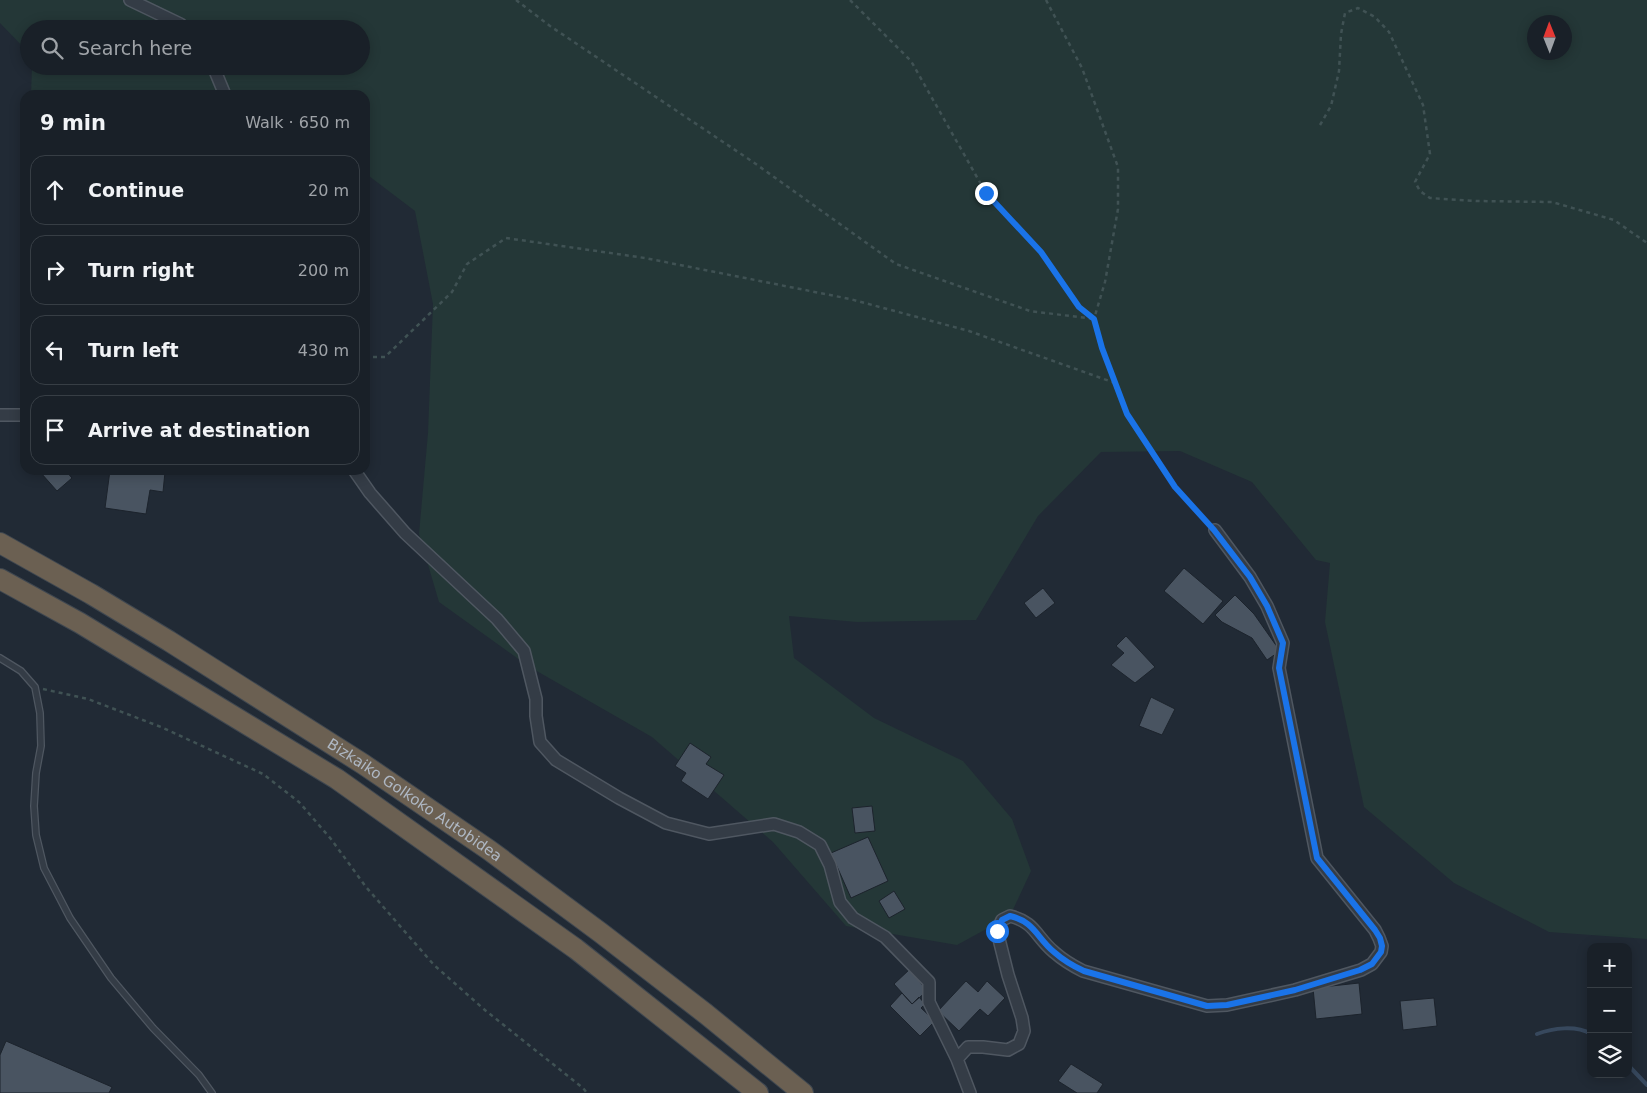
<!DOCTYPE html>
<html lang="en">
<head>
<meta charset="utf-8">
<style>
  :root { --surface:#192028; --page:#262d34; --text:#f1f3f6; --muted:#9fa3a8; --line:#373e45 }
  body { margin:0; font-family:"DejaVu Sans",sans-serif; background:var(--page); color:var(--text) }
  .controls { position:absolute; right:15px; bottom:15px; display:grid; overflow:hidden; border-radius:10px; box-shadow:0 2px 12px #0003 }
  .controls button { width:45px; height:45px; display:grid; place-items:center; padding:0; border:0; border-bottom:1px solid var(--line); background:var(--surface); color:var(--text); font:25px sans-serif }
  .compass { position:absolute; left:1527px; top:15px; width:45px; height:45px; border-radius:50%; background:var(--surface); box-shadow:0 2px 12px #0003; rotate:359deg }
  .stop { position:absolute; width:15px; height:15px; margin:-11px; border:4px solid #1a73e8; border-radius:50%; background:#fff }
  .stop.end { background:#1a73e8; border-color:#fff; box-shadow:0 1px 5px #0008 }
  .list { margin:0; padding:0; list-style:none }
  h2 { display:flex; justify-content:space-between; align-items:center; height:65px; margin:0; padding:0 20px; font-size:21px }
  h2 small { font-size:16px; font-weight:400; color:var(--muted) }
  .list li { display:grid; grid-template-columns:32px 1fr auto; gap:15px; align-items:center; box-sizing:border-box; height:70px; margin:0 10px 10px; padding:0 10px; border:1px solid var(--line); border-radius:15px }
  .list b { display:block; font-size:19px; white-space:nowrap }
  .list em { font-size:16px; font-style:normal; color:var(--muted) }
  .icon { flex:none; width:28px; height:28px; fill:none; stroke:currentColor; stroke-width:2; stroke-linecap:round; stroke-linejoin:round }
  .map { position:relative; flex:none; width:1647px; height:1093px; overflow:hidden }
  .search { position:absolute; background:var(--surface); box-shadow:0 2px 12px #0003; left:20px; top:20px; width:350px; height:55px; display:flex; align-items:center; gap:12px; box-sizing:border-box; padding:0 18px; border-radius:28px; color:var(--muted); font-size:19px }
  .panel { position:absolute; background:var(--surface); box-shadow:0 2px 12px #0003; left:20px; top:90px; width:350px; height:385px; border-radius:15px }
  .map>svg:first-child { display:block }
  .green { fill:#243737; fill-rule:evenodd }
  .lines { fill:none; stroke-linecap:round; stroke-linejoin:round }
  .stream { stroke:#37485d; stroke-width:4 }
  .building { fill:#495461; stroke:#1c232c }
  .service-casing { stroke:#4f5761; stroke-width:8 }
  .minor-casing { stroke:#4f5761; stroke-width:14 }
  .motorway-casing { stroke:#3f4750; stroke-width:22 }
  .path { stroke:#405254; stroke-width:2.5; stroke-dasharray:4 4; stroke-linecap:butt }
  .service { stroke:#343c46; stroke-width:5.5 }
  .minor { stroke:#343c46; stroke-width:11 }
  .motorway { stroke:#6b6052; stroke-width:20 }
  .route { stroke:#1a73e8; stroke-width:6 }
  .labels { text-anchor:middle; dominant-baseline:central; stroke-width:4; stroke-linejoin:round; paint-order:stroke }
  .street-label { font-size:15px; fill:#aeb7c3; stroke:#1a212a }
</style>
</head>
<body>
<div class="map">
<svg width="1647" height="1093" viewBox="0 0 1647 1093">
  <rect width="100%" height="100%" fill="#212a35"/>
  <path class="green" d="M0 0H1647V939L1549 932 1454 883 1364 807 1325 622 1330 563 1316 560 1252 482 1180 451 1101 452 1038 516 976 620 857 622 789 616 794 658 874 718 963 761 1012 819 1031 871 1010 916 957 945 846 926 773 842 652 737 528 666 439 602 419 534 428 433 433 304 415 211 365 173V95H31L32 66H361V29H29V53L0 23ZM1534 22H1564V52H1534Z"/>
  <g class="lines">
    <path class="stream" d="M1537 1034C1553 1028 1576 1025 1591 1034
      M1628 1065 1647 1085"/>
  </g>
  <path class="building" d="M44 470H65L72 478 57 491 41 473Z
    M110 470H153L165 472 163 492 150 490 146 514 105 508Z
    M1184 568 1223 601 1203 624 1164 591Z
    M1043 588 1055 603 1036 618 1024 603Z
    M1235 595 1254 614 1280 651 1267 660 1252 638 1222 622 1215 615Z
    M1126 636 1155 667 1135 683 1111 665 1124 653 1116 646Z
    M1151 697 1175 709 1162 735 1139 726Z
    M690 743 711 757 706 764 724 775 708 799 681 781 686 773 675 766Z
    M872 806 875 831 855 833 852 808Z
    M868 837 888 881 851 898 831 853Z
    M894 891 905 909 889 918 879 901Z
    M910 969 927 991 912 1004 894 984Z
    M966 981 978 992 987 981 1005 998 988 1016 980 1009 959 1031 938 1011Z
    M1359 983 1362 1014 1316 1019 1313 988Z
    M902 993 912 1004 919 997 925 1004 921 1008 935 1021 920 1036 890 1006Z
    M1434 998 1437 1026 1403 1030 1400 1001Z
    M6 1041 112 1087 109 1093H0V1055Z
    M1071 1064 1103 1084 1097 1093H1077L1058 1081Z"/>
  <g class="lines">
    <g class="service-casing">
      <path id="service" d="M0 658 21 671 35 687 40 713 41 746 36 773 34 806 36 835 44 868 70 918 111 978 153 1028 199 1075 212 1093"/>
    </g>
    <g class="minor-casing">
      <path id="minor" d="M130 0 180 24 186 29
        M213 66 225 95
        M0 415H25
        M354 470 370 493 405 533 497 619 524 651 536 699V716L540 742 556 760 619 798 666 823 709 834 774 824 799 832 820 845 830 865 840 902 853 918 885 937 929 982V1002L957 1059
        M970 1093 957 1059 968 1047H983L1008 1050 1019 1044 1024 1031 1022 1018 1008 975 997 931 1002 920 1010 916C1035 922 1036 937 1054 952 1063 960 1073 966 1083 971L1207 1006 1227 1005 1295 990 1361 970 1372 964 1381 952 1382 946 1379 938 1375 930 1317 858 1279 668 1283 643 1267 606 1250 577 1215 530"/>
    </g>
    <g class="motorway-casing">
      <g id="motorway">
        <path id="s1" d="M0 543 91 594 169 641 363 764 489 850 601 933 706 1014 803 1093"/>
        <path d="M0 579 80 623 337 779 576 949 758 1093"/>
      </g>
    </g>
    <path class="path" d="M516 0 550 26 753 162 896 264 1030 311 1094 319
      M850 0 911 61 986 193 1041 252 1079 307 1093 318
      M1046 0 1082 68 1118 167V209L1105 282 1094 319 1101 348 1127 414 1175 487 1208 523
      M1320 125 1331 106 1339 71 1341 34 1345 13 1358 8 1375 17 1389 32 1423 105 1430 154 1415 182 1420 191 1430 198 1476 201 1552 202 1614 220 1647 243
      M365 357H385L452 292 467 264 506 238 645 258 850 299 969 331 1115 383
      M43 689 88 699 161 727 263 774 299 802 331 839 366 887 434 965 486 1011 583 1088 587 1093"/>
    <use href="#service" class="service"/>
    <use href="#minor" class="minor"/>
    <use href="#motorway" class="motorway"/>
  </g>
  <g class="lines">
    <path class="route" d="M986 193 1041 252 1079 307 1094 319 1102 348 1127 414 1175 487 1214 530 1250 577 1267 606 1283 643 1279 668 1317 858 1375 930 1380 938 1382 946 1381 952 1372 964 1360 970 1295 990 1227 1005 1207 1006 1084 971C1073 966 1063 960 1054 952 1036 937 1035 922 1010 916L1002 920 997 931"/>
  </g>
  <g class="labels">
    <g class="street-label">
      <text stroke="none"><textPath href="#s1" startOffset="488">Bizkaiko Golkoko Autobidea</textPath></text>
    </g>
  </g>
</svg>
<div class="controls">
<button>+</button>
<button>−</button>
<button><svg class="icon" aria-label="layers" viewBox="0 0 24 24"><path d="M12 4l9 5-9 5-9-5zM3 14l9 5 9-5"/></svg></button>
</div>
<svg class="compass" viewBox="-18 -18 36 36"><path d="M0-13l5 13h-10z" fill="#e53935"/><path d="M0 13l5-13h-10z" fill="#9fa3a8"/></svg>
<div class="stop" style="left:997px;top:931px"></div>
<div class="stop end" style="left:986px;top:193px"></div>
<div class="search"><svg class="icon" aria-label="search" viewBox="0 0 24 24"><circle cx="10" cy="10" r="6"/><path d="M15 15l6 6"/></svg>Search here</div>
<section class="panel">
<h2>9 min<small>Walk · 650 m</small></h2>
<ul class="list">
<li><svg class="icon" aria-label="ahead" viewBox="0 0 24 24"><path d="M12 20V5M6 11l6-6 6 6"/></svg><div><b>Continue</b></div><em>20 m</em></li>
<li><svg class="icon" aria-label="right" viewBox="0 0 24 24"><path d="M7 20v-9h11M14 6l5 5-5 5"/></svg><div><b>Turn right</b></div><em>200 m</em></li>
<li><svg class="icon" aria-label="left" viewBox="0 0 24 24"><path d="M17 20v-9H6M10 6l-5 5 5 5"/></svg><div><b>Turn left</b></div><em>430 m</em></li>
<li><svg class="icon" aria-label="arrive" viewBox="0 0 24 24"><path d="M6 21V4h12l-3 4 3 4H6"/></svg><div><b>Arrive at destination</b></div></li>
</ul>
</section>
</div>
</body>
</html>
